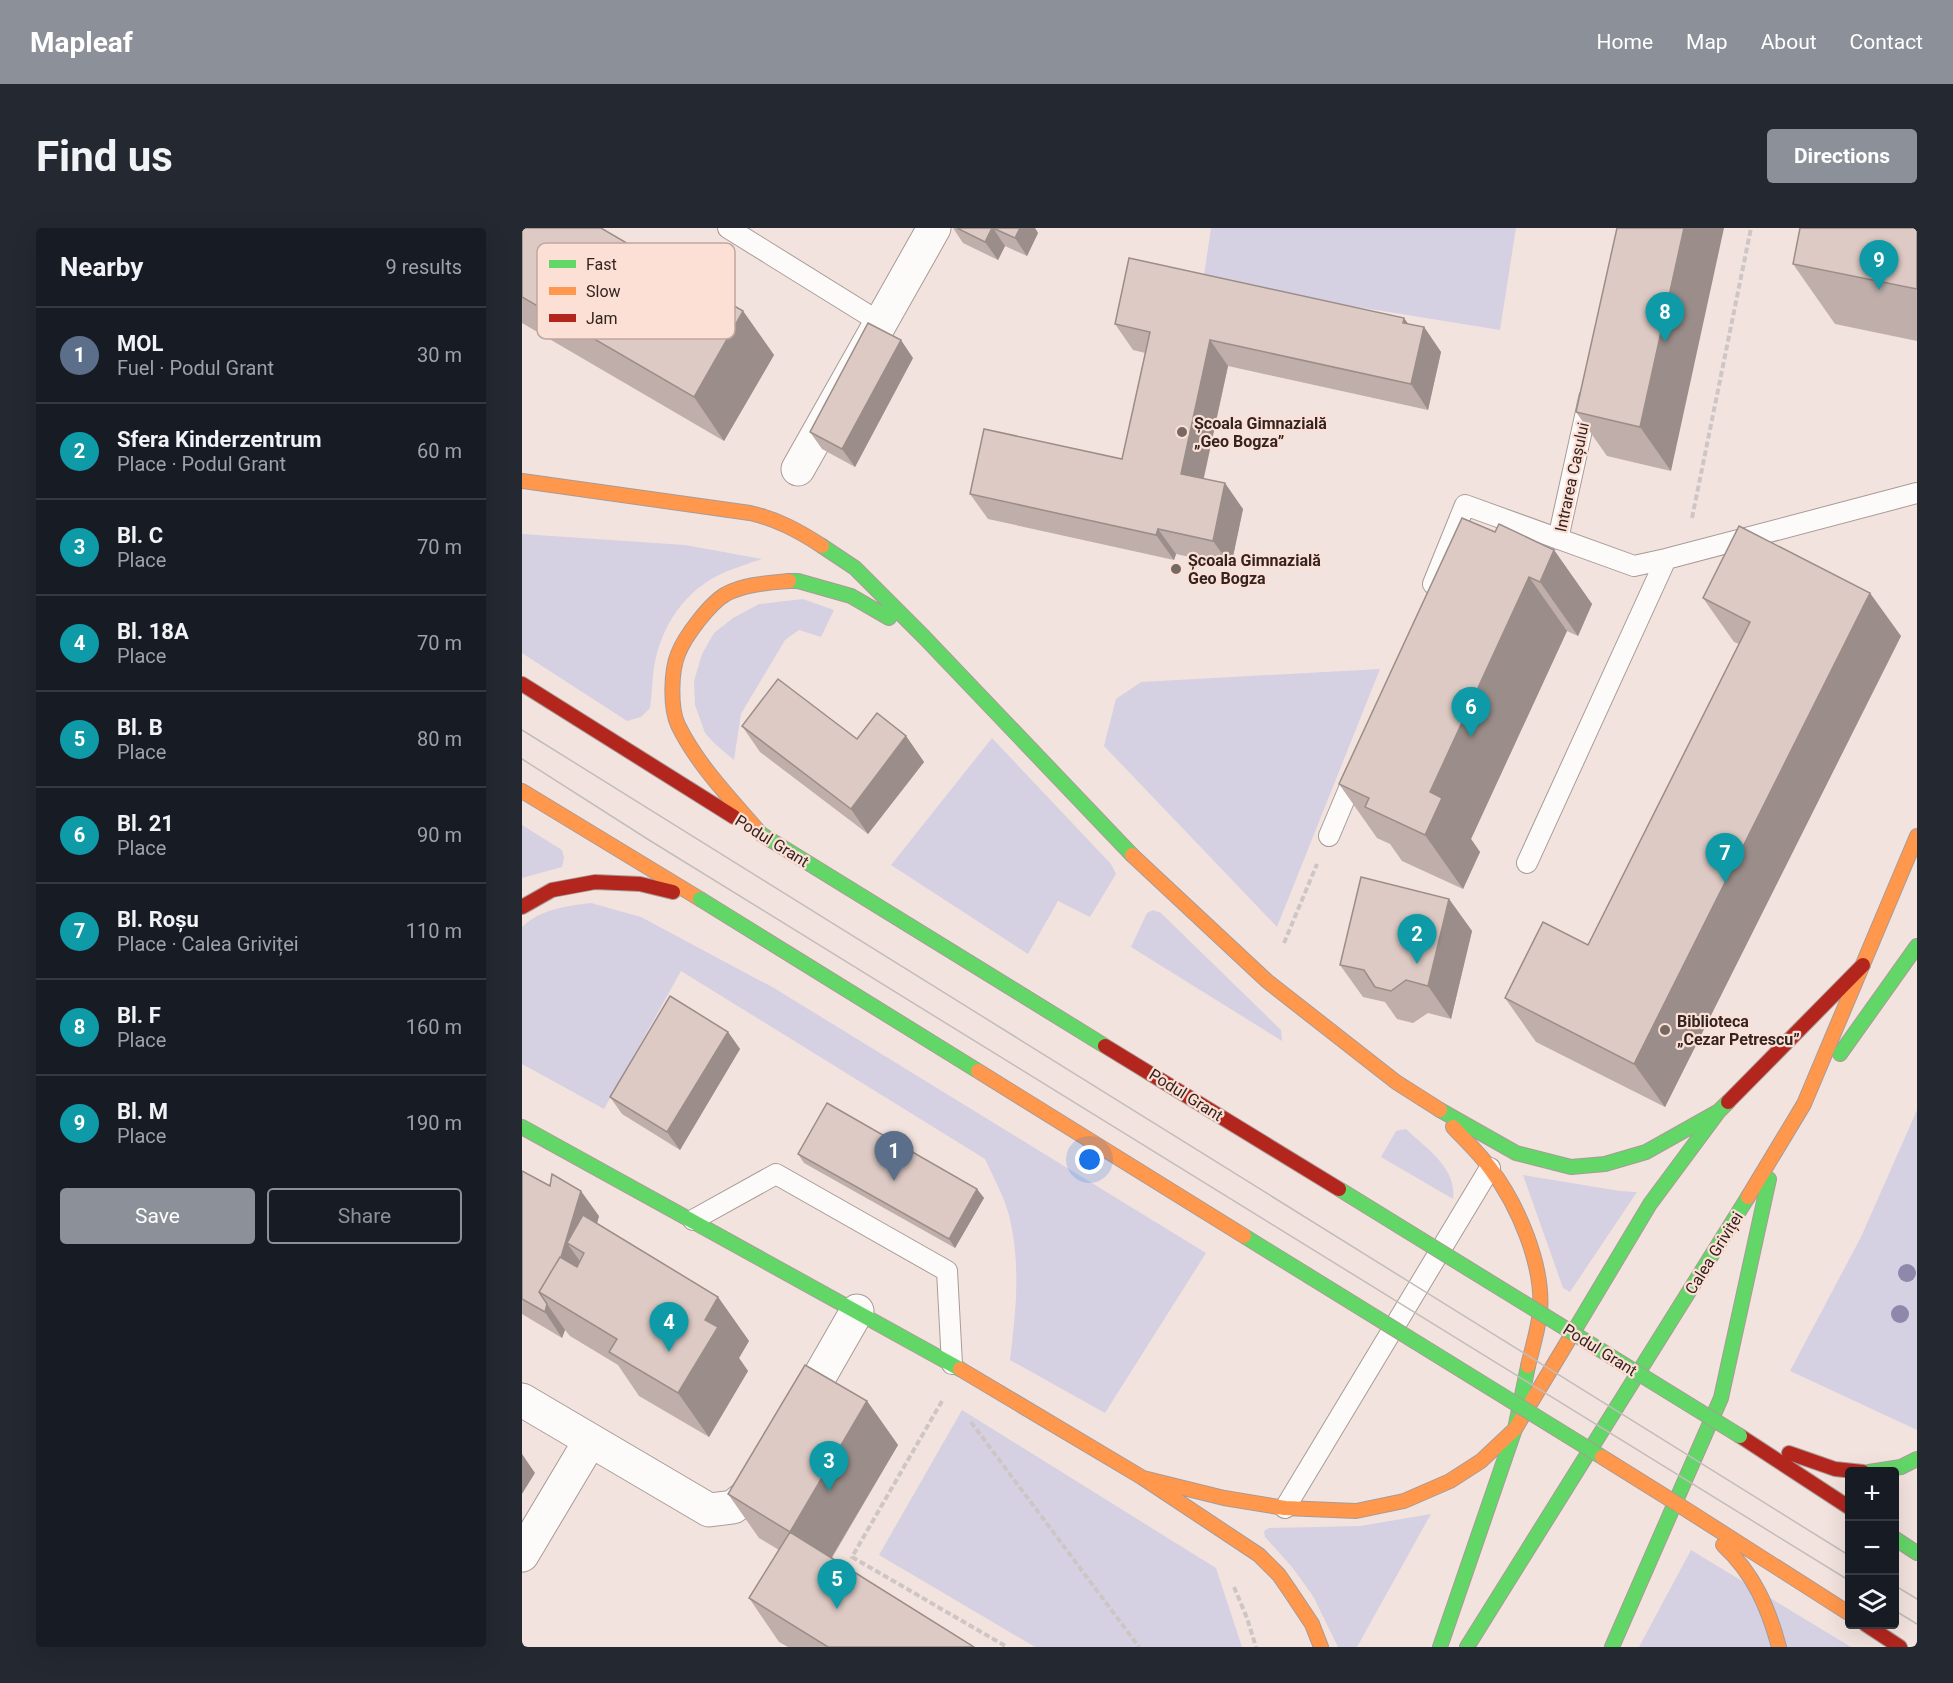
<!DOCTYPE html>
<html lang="en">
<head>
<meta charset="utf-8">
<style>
  :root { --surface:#171b24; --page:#242831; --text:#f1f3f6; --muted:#9ea1a6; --line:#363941; --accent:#8c9099 }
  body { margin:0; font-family:Roboto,sans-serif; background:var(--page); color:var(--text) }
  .controls { position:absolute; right:18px; bottom:18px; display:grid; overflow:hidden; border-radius:6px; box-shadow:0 6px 24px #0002 }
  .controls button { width:54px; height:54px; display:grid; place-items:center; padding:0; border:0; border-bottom:2px solid var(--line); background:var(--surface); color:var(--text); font:30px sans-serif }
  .you { position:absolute; left:568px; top:932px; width:21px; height:21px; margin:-15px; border:4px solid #fff; border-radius:50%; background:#1a73e8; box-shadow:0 0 0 9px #1a73e833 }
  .badge { display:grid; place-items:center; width:39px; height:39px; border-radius:50%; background:var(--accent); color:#fff; font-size:20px; font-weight:700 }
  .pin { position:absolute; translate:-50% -50px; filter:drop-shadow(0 2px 3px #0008) }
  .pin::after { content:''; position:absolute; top:32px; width:21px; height:18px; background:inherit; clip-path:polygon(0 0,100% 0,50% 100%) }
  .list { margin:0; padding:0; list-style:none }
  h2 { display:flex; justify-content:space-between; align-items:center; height:78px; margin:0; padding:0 24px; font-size:26px }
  h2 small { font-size:20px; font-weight:400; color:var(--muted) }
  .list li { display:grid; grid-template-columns:39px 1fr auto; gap:18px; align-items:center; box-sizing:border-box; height:96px; padding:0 24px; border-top:2px solid var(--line) }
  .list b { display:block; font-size:22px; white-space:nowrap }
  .list p { margin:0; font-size:20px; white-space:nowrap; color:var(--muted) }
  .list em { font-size:20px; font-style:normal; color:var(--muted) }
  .actions { display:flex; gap:12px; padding:18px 24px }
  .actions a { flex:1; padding:14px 0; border:2px solid var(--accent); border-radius:6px; text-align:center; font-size:21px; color:var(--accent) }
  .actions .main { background:var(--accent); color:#fff }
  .icon { flex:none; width:33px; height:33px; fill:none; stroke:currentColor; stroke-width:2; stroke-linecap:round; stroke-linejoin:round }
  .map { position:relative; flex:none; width:1395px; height:1419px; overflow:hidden; border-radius:6px }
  header { display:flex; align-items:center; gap:36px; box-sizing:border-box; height:84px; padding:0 30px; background:var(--accent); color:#fff }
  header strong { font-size:28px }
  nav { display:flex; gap:33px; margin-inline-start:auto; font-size:21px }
  .intro { display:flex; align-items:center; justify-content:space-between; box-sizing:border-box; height:144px; padding:0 36px }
  h1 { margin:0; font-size:42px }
  .button { padding:15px 27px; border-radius:6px; background:var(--accent); color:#fff; font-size:21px; font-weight:700 }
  main { display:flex; gap:36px; padding:0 36px }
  aside { flex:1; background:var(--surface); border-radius:6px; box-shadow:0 6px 24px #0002 }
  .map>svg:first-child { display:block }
  .green { fill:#d5d1e2 }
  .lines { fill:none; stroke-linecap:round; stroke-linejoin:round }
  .lane-casing { stroke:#a89b97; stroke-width:22 }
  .street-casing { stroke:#a89b97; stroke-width:35 }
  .fast-casing { stroke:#a89b97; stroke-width:16 }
  .slow-casing { stroke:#a89b97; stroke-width:16 }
  .jam-casing { stroke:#a89b97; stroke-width:16 }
  .path { stroke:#cdc6c4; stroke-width:4; stroke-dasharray:6 3; stroke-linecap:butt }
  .lane { stroke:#fdfbfa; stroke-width:20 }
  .street { stroke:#fdfbfa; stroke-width:33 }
  .fast { stroke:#63d668; stroke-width:14 }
  .slow { stroke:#ff974d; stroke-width:14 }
  .jam { stroke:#b3261e; stroke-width:14 }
  .tram { stroke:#c1bdbb; stroke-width:1.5 }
  .fast-bridge-casing { stroke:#a89b97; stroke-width:16; stroke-linecap:butt }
  .slow-bridge-casing { stroke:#a89b97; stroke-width:16; stroke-linecap:butt }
  .jam-bridge-casing { stroke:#a89b97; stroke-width:16; stroke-linecap:butt }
  .fast-bridge { stroke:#63d668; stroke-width:14 }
  .slow-bridge { stroke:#ff974d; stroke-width:14 }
  .jam-bridge { stroke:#b3261e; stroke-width:14 }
  .tree { fill:#8e89ab }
  .wall { fill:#bfaea9 }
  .shaded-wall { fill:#9b8d89 }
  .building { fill:#decac4; stroke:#9b8d89; stroke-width:1.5 }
  .poi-dot { fill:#766863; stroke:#fcdfd5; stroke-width:2 }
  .labels { text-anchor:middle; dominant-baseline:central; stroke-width:4.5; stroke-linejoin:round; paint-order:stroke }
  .poi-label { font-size:16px; font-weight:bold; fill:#322521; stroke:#fcdfd5; text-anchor:start }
  .street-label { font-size:16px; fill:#322521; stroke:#fcdfd5 }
  .key { fill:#fcdfd5; stroke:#bfa79f; stroke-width:1.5 }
  .key-label { font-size:16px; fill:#322521 }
</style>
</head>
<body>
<header>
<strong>Mapleaf</strong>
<nav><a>Home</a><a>Map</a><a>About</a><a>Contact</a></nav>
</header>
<div class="intro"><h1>Find us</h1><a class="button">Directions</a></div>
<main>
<aside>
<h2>Nearby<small>9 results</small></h2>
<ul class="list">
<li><span class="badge" style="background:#5c6f8a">1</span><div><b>MOL</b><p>Fuel · Podul Grant</p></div><em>30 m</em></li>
<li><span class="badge" style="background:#0f9aa8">2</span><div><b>Sfera Kinderzentrum</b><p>Place · Podul Grant</p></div><em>60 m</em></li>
<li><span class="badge" style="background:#0f9aa8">3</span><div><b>Bl. C</b><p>Place</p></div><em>70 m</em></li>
<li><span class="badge" style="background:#0f9aa8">4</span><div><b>Bl. 18A</b><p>Place</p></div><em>70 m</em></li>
<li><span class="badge" style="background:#0f9aa8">5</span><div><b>Bl. B</b><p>Place</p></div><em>80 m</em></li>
<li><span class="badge" style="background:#0f9aa8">6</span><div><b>Bl. 21</b><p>Place</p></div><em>90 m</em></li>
<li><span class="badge" style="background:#0f9aa8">7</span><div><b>Bl. Roșu</b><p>Place · Calea Griviței</p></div><em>110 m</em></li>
<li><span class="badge" style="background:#0f9aa8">8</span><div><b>Bl. F</b><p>Place</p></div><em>160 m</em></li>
<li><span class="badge" style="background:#0f9aa8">9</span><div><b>Bl. M</b><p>Place</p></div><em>190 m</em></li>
</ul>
<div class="actions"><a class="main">Save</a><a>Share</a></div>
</aside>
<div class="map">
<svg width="1395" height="1419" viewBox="0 0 1395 1419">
  <rect width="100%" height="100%" fill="#f3e3de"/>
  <path class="green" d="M689 0H994L978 102 681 54Z
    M0 306 163 317 240 331C227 335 213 340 201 345 163 362 139 398 132 439 130 452 130 467 128 480L119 489 105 493 0 425Z
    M281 371 312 382 299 409 277 402 263 412 219 486 212 532 193 516 183 505 173 477 172 453 180 426 192 405 211 390 237 376Z
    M858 441 755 699 582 518 594 471 619 454Z
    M470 510 589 636 594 646 568 689 536 673 506 726 369 637Z
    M0 597 40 622 42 630 40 639 0 650Z
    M69 675 119 689 252 760 684 1025 583 1185 488 1132C494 1082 499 1037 487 987 482 968 471 949 463 931L159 743 82 881 0 836V699C19 681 44 678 69 675Z
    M631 682 639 685 759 802 760 813 609 719 625 685Z
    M1395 882V1202L1268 1143 1339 1009Z
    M884 901C905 921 935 940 931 971L859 929 874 903Z
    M1001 947 1098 963 1115 964 1048 1064 1041 1060Z
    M440 1182 694 1340 720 1419H513L357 1327Z
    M909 1286 835 1419H816L791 1368 770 1339 743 1309 742 1303 747 1300 838 1298Z
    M1169 1322 1329 1419H1117Z"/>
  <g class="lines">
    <g class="lane-casing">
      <path id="lane" d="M206 0 359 95
        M1036 311 1067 170
        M911 356 943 277 1112 338 1144 331 1395 265
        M807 608 834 544
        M1005 635 1144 331
        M171 992 254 946 425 1043 430 1136
        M763 1280 968 940"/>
    </g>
    <g class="street-casing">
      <path id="street" d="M276 241 412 0
        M0 1172 187 1282 211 1279 231 1263 242 1243
        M276 1186 335 1083
        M0 1327 68 1213"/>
    </g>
    <g class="fast-casing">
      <path id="fast" d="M300 318 333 340 402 409 610 627
        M267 353H276L329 368 367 390
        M1318 826 1395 718
        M918 882 994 925 1049 939 1083 936 1124 924 1197 883
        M0 899 438 1141
        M1049 1108 1128 976 1197 883 1206 874
        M1347 1244 1379 1239 1395 1231
        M1372 1310 1395 1325
        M918 1419 993 1201 1006 1138
        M945 1419 1226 969
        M1090 1419 1199 1170 1247 951"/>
    </g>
    <g class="slow-casing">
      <path id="slow" d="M0 253 228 285C255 291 277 303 300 318
        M0 563 178 671
        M239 606C210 572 176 538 156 497 148 480 149 443 156 426 163 408 188 375 204 366 223 356 246 355 267 353
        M610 627 745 753 874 854 918 882
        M931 899C943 912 957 925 968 940 996 977 1022 1037 1018 1084 1016 1102 1010 1121 1006 1138
        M1226 969 1282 876 1395 608
        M438 1141 621 1250 737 1327 757 1347 768 1363 790 1396 799 1419
        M621 1250 702 1270 763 1280 834 1283 882 1273 928 1253 959 1233 993 1201 1049 1108
        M1157 1277 1328 1386
        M1201 1317C1232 1346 1246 1379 1257 1419"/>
    </g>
    <g class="jam-casing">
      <path id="jam" d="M0 456 212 589
        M0 679 30 662 73 654 118 656 151 664
        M1206 874 1341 737
        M1218 1208 1328 1280
        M1267 1225 1313 1241 1341 1244
        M1343 1396 1378 1419"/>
    </g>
    <path class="path" d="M1170 290 1229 0
      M762 715 795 636
      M420 1173 330 1329 485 1419
      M449 1194 617 1419
      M712 1359 725 1390 734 1419"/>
    <use href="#lane" class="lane"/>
    <use href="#street" class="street"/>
    <use href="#fast" class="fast"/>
    <use href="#slow" class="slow"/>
    <use href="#jam" class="jam"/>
    <path class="tram" d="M0 502 1328 1328
      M0 531 127 612 1328 1353
      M1372 1357 1395 1371
      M1372 1382 1395 1396"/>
    <g class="fast-bridge-casing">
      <path id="fast-bridge" d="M239 606 583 818
        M178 671 456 843
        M817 961 1218 1208
        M722 1008 1080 1229"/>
    </g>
    <g class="slow-bridge-casing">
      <path id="slow-bridge" d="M456 843 722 1008
        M1080 1229 1157 1277"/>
    </g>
    <g class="jam-bridge-casing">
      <path id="jam-bridge" d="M583 818 817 961"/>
    </g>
    <use href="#fast-bridge" class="fast-bridge"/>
    <use href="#slow-bridge" class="slow-bridge"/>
    <use href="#jam-bridge" class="jam-bridge"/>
  </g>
  <g class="tree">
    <circle cx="1385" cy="1045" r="9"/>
    <circle cx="1378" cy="1086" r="9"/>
  </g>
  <path class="wall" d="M0 0 221 83 252 127 202 213 0 95Z
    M431 0H513L516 5 505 28 483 18 476 32 441 15Z
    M1095 0 1149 243 1085 228 1054 184Z
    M1395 0V113L1313 96 1271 36Z
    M593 96H887L902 99 919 124 906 182 706 138 682 250 721 281 709 338 654 326 652 332 466 291 448 266 600 231 623 125 611 122Z
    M391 130 333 239 300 221 288 204Z
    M973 304 1032 322 1070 376 1056 408 1045 403 949 611 958 624 941 661 880 633 868 616 855 610 817 556Z
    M1181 370 1379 408 1143 879 1014 814 983 770 1066 717 1217 416 1212 414Z
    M220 498 335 511 384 508 402 534 346 606 238 524Z
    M927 671 950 703 929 791 906 785 891 795 875 791 863 774 841 769 818 737Z
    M206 804 218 821 158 922 100 886 88 869Z
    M276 926 455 961 462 970 433 1020 282 935Z
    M0 943 77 988 75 996 196 1069 227 1113 217 1130 226 1143 187 1209 117 1168 96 1137 48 1108 43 1102 40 1110 0 1086Z
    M345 1173 376 1217 310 1330 452 1419H266L257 1414 227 1370 257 1322 237 1310 206 1266Z"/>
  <path class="shaded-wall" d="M471 0 483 18 476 32 463 14Z
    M498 0H513L516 5 505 28 493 10Z
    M1162 0H1202L1149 243 1118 199Z
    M221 83 252 127 202 213 172 169Z
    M882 90 898 112 902 99 919 124 906 182 889 156 881 95Z
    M379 112 391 130 333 239 320 221Z
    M688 112 706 138 677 271 659 246Z
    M703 255 721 281 709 338 691 313Z
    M636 301 654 326 652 332 634 307Z
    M1032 322 1070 376 1056 408 1018 354Z
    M1007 349 1045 403 949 611 958 624 941 661 903 607 908 564Z
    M1348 365 1379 408 1143 879 1112 836Z
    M384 508 402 534 346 606 329 581Z
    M927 671 950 703 929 791 906 758Z
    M206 804 218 821 158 922 145 904Z
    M455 961 462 970 433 1020 427 1011Z
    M59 963 77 988 65 1029 62 1025 45 1015 62 1039 27 1070Z
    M196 1069 227 1113 217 1130 226 1143 187 1209 156 1165 183 1092Z
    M25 1076 43 1102 40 1110 23 1084Z
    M345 1173 376 1217 299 1347 268 1304Z
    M0 1226 13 1245 0 1266Z"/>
  <path class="building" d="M0 0H79L221 83 172 169 0 69Z
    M435 0H470L463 14Z
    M471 0H498L493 10Z
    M1095 0H1162L1118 199 1054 184Z
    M1278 0H1395V61L1271 36Z
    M607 30 882 90 881 95 902 99 889 156 688 112 659 246 703 255 691 313 636 301 634 307 448 266 462 201 600 231 628 104 593 96Z
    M346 95 379 112 320 221 288 204Z
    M940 290 973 304 977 296 1032 322 1018 354 1007 349 908 564 920 570 903 607 843 579 847 570 817 556Z
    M1217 298 1348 365 1112 836 983 770 1021 694 1066 717 1228 394 1181 370Z
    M256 451 335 511 355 485 384 508 329 581 220 498Z
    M839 649 927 671 906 758 884 752 869 763 853 759 842 742 818 737Z
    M148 768 206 804 145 904 88 869Z
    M305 875 455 961 427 1011 276 926Z
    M0 943 28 958 30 946 59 963 39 1029H38L17 1064 25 1076 23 1084 0 1071Z
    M61 987 196 1069 183 1092 196 1099 156 1165 87 1124 95 1111 17 1064 38 1029 55 1039 62 1025 45 1015Z
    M283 1137 345 1173 268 1304 206 1266Z
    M268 1304 452 1419H306L227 1370Z"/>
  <g class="poi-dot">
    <circle cx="660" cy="204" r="6"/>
    <circle cx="654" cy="341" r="6"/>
    <circle cx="1143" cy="802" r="6"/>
  </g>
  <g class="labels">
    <g class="poi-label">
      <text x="672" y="195">Școala Gimnazială<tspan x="672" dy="18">„Geo Bogza”</tspan></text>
      <text x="666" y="332">Școala Gimnazială<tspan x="666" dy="18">Geo Bogza</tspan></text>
      <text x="1155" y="793">Biblioteca<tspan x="1155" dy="18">„Cezar Petrescu”</tspan></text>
    </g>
    <g class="street-label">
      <text transform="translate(1050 249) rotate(-78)">Intrarea Cașului</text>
      <text transform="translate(250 613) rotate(32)">Podul Grant</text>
      <text transform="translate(664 867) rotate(32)">Podul Grant</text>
      <text transform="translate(1192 1025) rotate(-58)">Calea Griviței</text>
      <text transform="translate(1078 1122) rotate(32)">Podul Grant</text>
    </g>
  </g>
  <rect x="15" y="15" width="198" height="96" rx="9" class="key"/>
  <rect x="27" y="32" width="27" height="8" fill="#63d668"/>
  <rect x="27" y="59" width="27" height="8" fill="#ff974d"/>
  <rect x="27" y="86" width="27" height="8" fill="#b3261e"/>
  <g class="key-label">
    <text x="64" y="42">Fast</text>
    <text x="64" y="69">Slow</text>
    <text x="64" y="96">Jam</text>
  </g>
</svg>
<div class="controls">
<button>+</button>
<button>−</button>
<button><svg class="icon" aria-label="layers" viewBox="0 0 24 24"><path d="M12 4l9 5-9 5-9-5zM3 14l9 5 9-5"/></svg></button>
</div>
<div class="you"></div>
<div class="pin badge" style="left:372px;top:953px;background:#5c6f8a">1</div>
<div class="pin badge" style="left:895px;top:736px;background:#0f9aa8">2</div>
<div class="pin badge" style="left:307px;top:1263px;background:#0f9aa8">3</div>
<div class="pin badge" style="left:147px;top:1124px;background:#0f9aa8">4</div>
<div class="pin badge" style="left:315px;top:1381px;background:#0f9aa8">5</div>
<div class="pin badge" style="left:949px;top:509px;background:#0f9aa8">6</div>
<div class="pin badge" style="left:1203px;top:655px;background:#0f9aa8">7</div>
<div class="pin badge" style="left:1143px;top:114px;background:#0f9aa8">8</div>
<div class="pin badge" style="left:1357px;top:62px;background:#0f9aa8">9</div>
</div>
</main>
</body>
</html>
